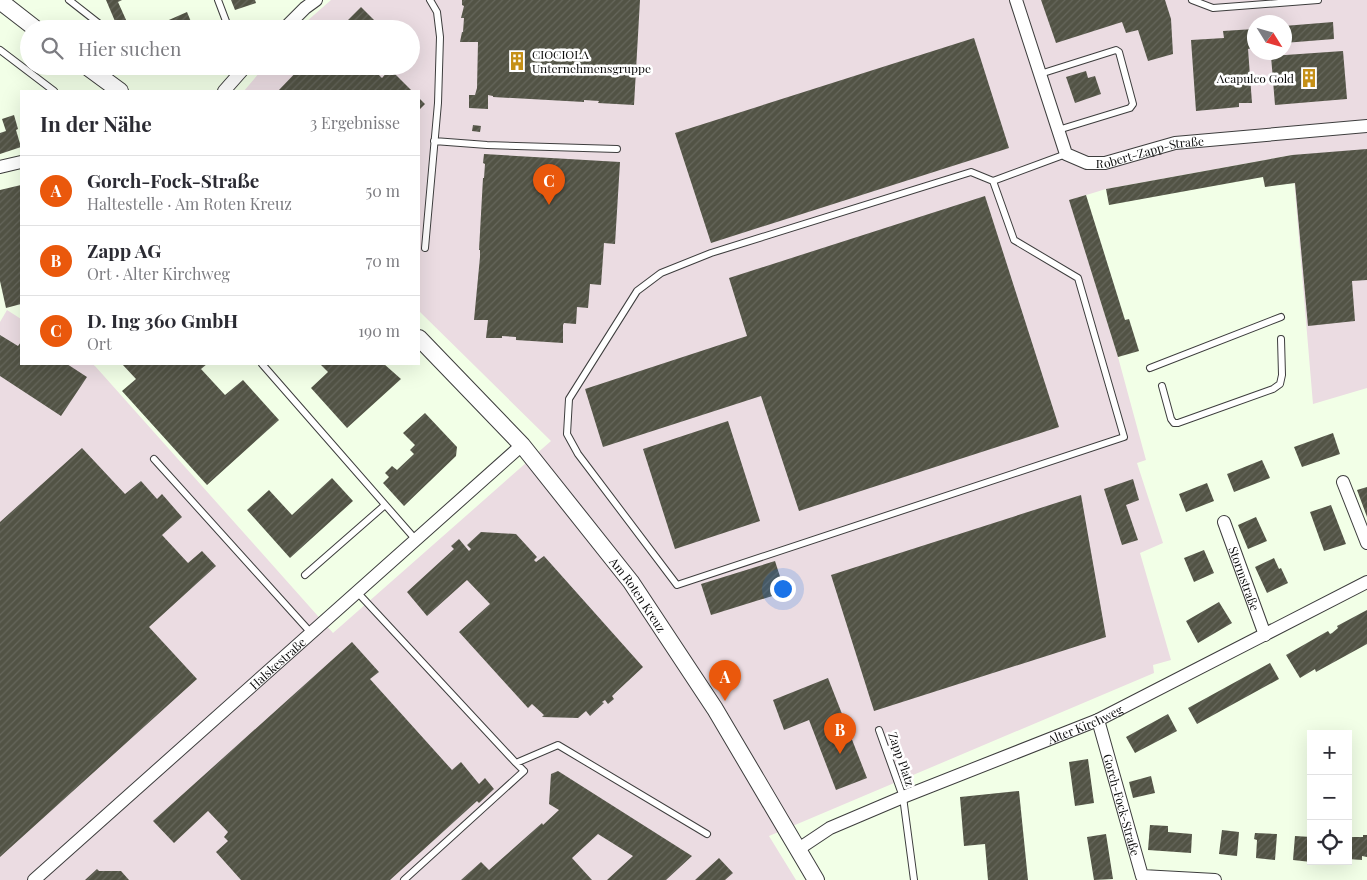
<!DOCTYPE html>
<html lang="de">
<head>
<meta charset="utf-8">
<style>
  :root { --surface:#fff; --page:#f7f7f7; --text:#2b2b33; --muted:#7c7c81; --line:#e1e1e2; --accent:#ea580c }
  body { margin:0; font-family:"Playfair Display",serif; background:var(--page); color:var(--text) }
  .controls { position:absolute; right:15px; bottom:15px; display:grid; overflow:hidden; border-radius:0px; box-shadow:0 5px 20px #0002 }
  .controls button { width:45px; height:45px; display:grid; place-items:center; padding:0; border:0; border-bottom:1px solid var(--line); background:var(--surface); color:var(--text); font:25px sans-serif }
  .compass { position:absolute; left:1247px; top:15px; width:45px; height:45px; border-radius:50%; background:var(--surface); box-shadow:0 5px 20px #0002; rotate:127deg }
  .you { position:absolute; left:782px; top:588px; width:18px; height:18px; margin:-12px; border:4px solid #fff; border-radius:50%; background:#1a73e8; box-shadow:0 0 0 8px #1a73e833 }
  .badge { display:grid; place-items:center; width:32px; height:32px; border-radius:50%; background:var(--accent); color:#fff; font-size:16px; font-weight:700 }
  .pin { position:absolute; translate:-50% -41px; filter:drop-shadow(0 1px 2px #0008) }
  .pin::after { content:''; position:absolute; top:26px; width:18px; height:15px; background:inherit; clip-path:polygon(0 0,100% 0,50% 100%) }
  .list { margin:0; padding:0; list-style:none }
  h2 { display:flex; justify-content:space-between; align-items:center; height:65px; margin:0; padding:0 20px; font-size:21px }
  h2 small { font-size:16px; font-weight:400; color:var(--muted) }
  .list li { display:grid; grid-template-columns:32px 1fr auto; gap:15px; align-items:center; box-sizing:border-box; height:70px; padding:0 20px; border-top:1px solid var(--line) }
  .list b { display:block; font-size:19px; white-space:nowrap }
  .list p { margin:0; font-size:16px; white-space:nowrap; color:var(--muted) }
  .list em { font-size:16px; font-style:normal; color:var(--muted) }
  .icon { flex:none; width:28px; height:28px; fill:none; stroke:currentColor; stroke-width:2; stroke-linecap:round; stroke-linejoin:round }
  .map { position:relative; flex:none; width:1367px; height:880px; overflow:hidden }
  .search { position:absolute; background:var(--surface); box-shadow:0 5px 20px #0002; left:20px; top:20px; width:400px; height:55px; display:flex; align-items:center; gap:12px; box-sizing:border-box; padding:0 18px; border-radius:28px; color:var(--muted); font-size:19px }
  .panel { position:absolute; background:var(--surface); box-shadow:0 5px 20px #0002; left:20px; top:90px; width:400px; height:275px; border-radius:0px }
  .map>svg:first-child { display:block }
  .industrial { fill:#ebdce2; fill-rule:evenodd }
  .building { fill:url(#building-hatch) }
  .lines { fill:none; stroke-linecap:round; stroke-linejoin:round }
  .service-casing { stroke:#3d3d3d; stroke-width:8 }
  .minor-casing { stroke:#3d3d3d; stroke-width:14 }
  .tertiary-casing { stroke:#3d3d3d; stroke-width:18 }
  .service { stroke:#fff; stroke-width:6 }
  .minor { stroke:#fff; stroke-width:12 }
  .tertiary { stroke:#fff; stroke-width:16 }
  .labels { text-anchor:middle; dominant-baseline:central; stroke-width:5; stroke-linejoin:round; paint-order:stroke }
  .poi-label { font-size:12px; fill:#0a0a0a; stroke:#fff; text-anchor:start }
  .street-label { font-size:12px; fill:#0a0a0a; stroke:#fff }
</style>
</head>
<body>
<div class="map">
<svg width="1367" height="880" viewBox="0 0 1367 880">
  <defs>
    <pattern id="building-hatch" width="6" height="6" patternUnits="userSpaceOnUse" patternTransform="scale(1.25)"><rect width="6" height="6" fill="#525345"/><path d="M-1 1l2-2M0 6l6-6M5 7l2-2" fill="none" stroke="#66675c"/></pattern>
  </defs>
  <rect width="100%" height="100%" fill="#f2ffe7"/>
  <path class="industrial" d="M331 0H1367V388L1313 404 1292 155 1106 189 1070 200 1118 357 1146 460 1137 463 1163 543 1140 553 1171 660 1153 665 1154 673 769 836 796 880H0V322L7 310 21 319V364H92L95 366 333 633 551 441 419 311V91H244L265 66H411V29H298ZM1254 22H1284V52H1254Z"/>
  <path class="building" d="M106 0H122L118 2 127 22 117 26Z
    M231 0H255L256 3 235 10Z
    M462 0H640L634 105 598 103 599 101 584 100V102L493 97V96L488 95V109L469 108V95H475L477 88 478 42H460L462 32H463L464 18H461L464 6 462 5Z
    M1041 0H1165L1171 19 1173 54 1148 61 1138 30 1126 33 1122 22 1056 43Z
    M361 7 383 29H339Z
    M187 12 194 29H164L162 23Z
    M1333 22 1334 39 1284 43V26Z
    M1254 29V45H1253V48L1248 49 1252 103H1239V107L1196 111 1191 40 1224 38 1223 31Z
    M974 38 1009 148 711 243 675 133Z
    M1343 51 1347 99 1275 105 1271 56Z
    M302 66H370L382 78 390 69 412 91H278Z
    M1086 71 1088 78 1095 76 1101 94 1075 103 1066 77Z
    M419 98 425 104 419 110Z
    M14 115 18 129 16 130 21 147 0 154V133L6 131 2 119Z
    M473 125 481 126 480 132 472 131Z
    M1367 149V280L1352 281 1355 321 1308 326 1295 183 1265 187 1263 177 1109 205 1106 189 1292 155Z
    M484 154 620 162 615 244 604 243 601 285 590 284 588 308 577 307 576 324 564 323 563 325V343L516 340V337L502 336V338H486L488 320H474L480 257V250H479L483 178H484L485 164 483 163Z
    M21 185V304L6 308 0 281V190Z
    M1086 195 1125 320 1129 319 1139 351 1118 357 1069 200Z
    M985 196 1059 427 799 511 761 396 603 447 585 389 747 336 729 278Z
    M0 335 18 346 21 342V364H67L87 377 61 416 0 376Z
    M122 364H207L201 369 225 395 243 380 279 420 207 485 122 391 136 379Z
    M320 364H384L401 379 347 428 311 388 328 372Z
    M425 413 457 447 456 456 404 506 383 483 389 477 385 473 392 466 397 470 414 454 410 450 415 445 403 433Z
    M728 421 760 521 675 549 643 449Z
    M1333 433 1340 454 1302 467 1294 447Z
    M82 448 125 494 141 481 157 499 162 494 182 517 162 535 188 563 202 551 216 566 149 627 197 679 0 857V522Z
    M1262 460 1270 478 1234 492 1227 474Z
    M332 478 353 501 290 558 247 510 269 490 292 515Z
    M1133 479 1139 500 1126 505 1138 540 1122 545 1104 489Z
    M1207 483 1214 501 1186 512 1179 494Z
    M1367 487V517L1357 490Z
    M1081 495 1106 637 874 711 831 575Z
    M1331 505 1346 544 1324 551 1310 512Z
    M1256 517 1267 541 1248 549 1238 525Z
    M481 532 516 534 537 557 534 560 536 562 544 556 643 667 612 696 614 699 608 704 605 700 602 702 604 703 590 716 586 711 578 718 542 717 544 715 532 704 528 708 459 632 490 604 467 580 427 616 407 592 454 549 451 546 459 539 469 551 471 549 467 545Z
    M1204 550 1214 573 1194 582 1184 558Z
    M1274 558 1279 569 1281 568 1288 583 1267 593 1255 567Z
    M775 561 785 592 711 615 701 584Z
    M1219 602 1232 623 1198 643 1186 621Z
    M1367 610V644L1316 672 1315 669 1300 678 1286 655 1328 631 1330 634 1332 633 1338 628 1337 626Z
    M352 642 379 672 370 679 452 770 461 762 479 784 485 778 494 789 479 803 477 801 390 880H241L216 852 228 841 224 837 228 832 208 811 174 843 153 821Z
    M1270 663 1279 679 1197 724 1188 708Z
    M828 678 867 778 836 790 809 720 784 730 773 700Z
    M1168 714 1177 731 1135 753 1126 737Z
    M1088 759 1094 803 1075 806 1069 762Z
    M558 771 692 856 666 880H607L633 856 598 834 572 858 592 880H461L481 862 489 870 542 823 543 825 559 810 549 804 551 774Z
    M1151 776 1155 793 1133 798 1129 782Z
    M1019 791 1028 880H988L985 844 964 846 960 797Z
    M1150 825 1168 826V832L1192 834 1191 853 1148 850Z
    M1222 830 1239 832 1237 856 1219 854Z
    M1255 833 1277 834 1275 860 1256 858 1257 840 1254 839Z
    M1106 834 1113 879 1094 880 1087 837Z
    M1363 835H1367V857L1362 856V860L1348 859V837H1363Z
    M1295 836 1311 837V862L1293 860Z
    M719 858 733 873 725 880H695Z
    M97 869 99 871H121L129 880H85Z"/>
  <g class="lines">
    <g class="service-casing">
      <path id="service" d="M69 0 106 29
        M218 0 229 29
        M1192 0 1213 8 1318 0
        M0 50 54 91
        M1040 74 1116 50 1119 52 1133 104 1130 108 1058 130
        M434 141 487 145 617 149
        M993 181 1014 240 1078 278 1124 437 677 585 578 454 567 434 569 399 637 291 661 273 711 253 971 172 993 181 1066 154
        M425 248 438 103 440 37 437 12 430 0
        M262 364 416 540
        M1150 368 1281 317
        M1162 386 1171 419 1174 423H1178L1273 389 1280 384 1282 375 1281 339
        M154 459 312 634
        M305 575 385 505
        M358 593 516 763 558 745 707 834
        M879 730 903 797 914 880
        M404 880 524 771 516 763"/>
    </g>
    <g class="minor-casing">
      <g id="minor">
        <path id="s1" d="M1016 0 1066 154 1087 163H1105L1175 143 1367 126"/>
        <path d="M284 29 305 8 316 0"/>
        <path d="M224 91 246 66"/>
        <path d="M0 167 21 162"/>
        <path d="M1343 482 1367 543"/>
        <path id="s2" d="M1224 522 1265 635"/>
        <path id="s3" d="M1098 720 1142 876 1215 880"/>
        <path id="s4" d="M797 850 830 828 903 797 1098 720 1367 582"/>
        <path id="s5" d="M34 880 522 445"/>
      </g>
    </g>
    <g class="tertiary-casing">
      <g id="tertiary">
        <path d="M0 1 36 29"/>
        <path d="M86 66 120 91"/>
        <path id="s6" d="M419 338 522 445 631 582 715 709 816 880"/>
      </g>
    </g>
    <use href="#service" class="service"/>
    <use href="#minor" class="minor"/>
    <use href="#tertiary" class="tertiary"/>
  </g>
  <defs>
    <g id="building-bare" transform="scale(1.5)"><path d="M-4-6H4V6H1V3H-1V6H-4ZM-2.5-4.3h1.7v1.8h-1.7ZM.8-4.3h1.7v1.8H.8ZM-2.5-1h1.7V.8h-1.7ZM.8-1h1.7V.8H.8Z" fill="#c59017" stroke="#fff" stroke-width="2.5" paint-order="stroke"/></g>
  </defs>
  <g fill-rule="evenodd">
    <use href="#building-bare" x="517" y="61"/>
    <use href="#building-bare" x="1309" y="78"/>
  </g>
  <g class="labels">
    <g class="poi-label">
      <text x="532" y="54">CIOCIOLA<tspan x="532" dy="14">Unternehmensgruppe</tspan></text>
      <text x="1294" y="78" text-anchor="end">Acapulco Gold</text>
    </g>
    <g class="street-label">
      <text stroke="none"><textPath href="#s1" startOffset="249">Robert-Zapp-Straße</textPath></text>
      <text stroke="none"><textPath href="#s2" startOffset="60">Stormstraße</textPath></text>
      <text stroke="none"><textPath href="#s6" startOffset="338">Am Roten Kreuz</textPath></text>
      <text stroke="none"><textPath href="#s5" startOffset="326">Halskestraße</textPath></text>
      <text stroke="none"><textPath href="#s4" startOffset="315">Alter Kirchweg</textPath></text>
      <text transform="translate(902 759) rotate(71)">Zapp Platz</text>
      <text stroke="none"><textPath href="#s3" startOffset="88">Gorch-Fock-Straße</textPath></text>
    </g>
  </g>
</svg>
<div class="controls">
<button>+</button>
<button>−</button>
<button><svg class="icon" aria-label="locate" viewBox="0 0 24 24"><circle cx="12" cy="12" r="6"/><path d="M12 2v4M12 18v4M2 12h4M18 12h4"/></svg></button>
</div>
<svg class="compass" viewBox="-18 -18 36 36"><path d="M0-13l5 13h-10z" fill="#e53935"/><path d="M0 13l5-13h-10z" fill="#7c7c81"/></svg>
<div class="you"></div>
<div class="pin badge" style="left:725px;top:701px">A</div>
<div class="pin badge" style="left:840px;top:754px">B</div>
<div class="pin badge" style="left:549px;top:205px">C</div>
<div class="search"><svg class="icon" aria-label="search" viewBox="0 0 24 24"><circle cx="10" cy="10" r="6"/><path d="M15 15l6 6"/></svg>Hier suchen</div>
<section class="panel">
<h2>In der Nähe<small>3 Ergebnisse</small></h2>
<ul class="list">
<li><span class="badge">A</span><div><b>Gorch-Fock-Straße</b><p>Haltestelle · Am Roten Kreuz</p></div><em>50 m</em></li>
<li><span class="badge">B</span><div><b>Zapp AG</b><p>Ort · Alter Kirchweg</p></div><em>70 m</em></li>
<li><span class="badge">C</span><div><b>D. Ing 360 GmbH</b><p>Ort</p></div><em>190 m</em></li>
</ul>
</section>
</div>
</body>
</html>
